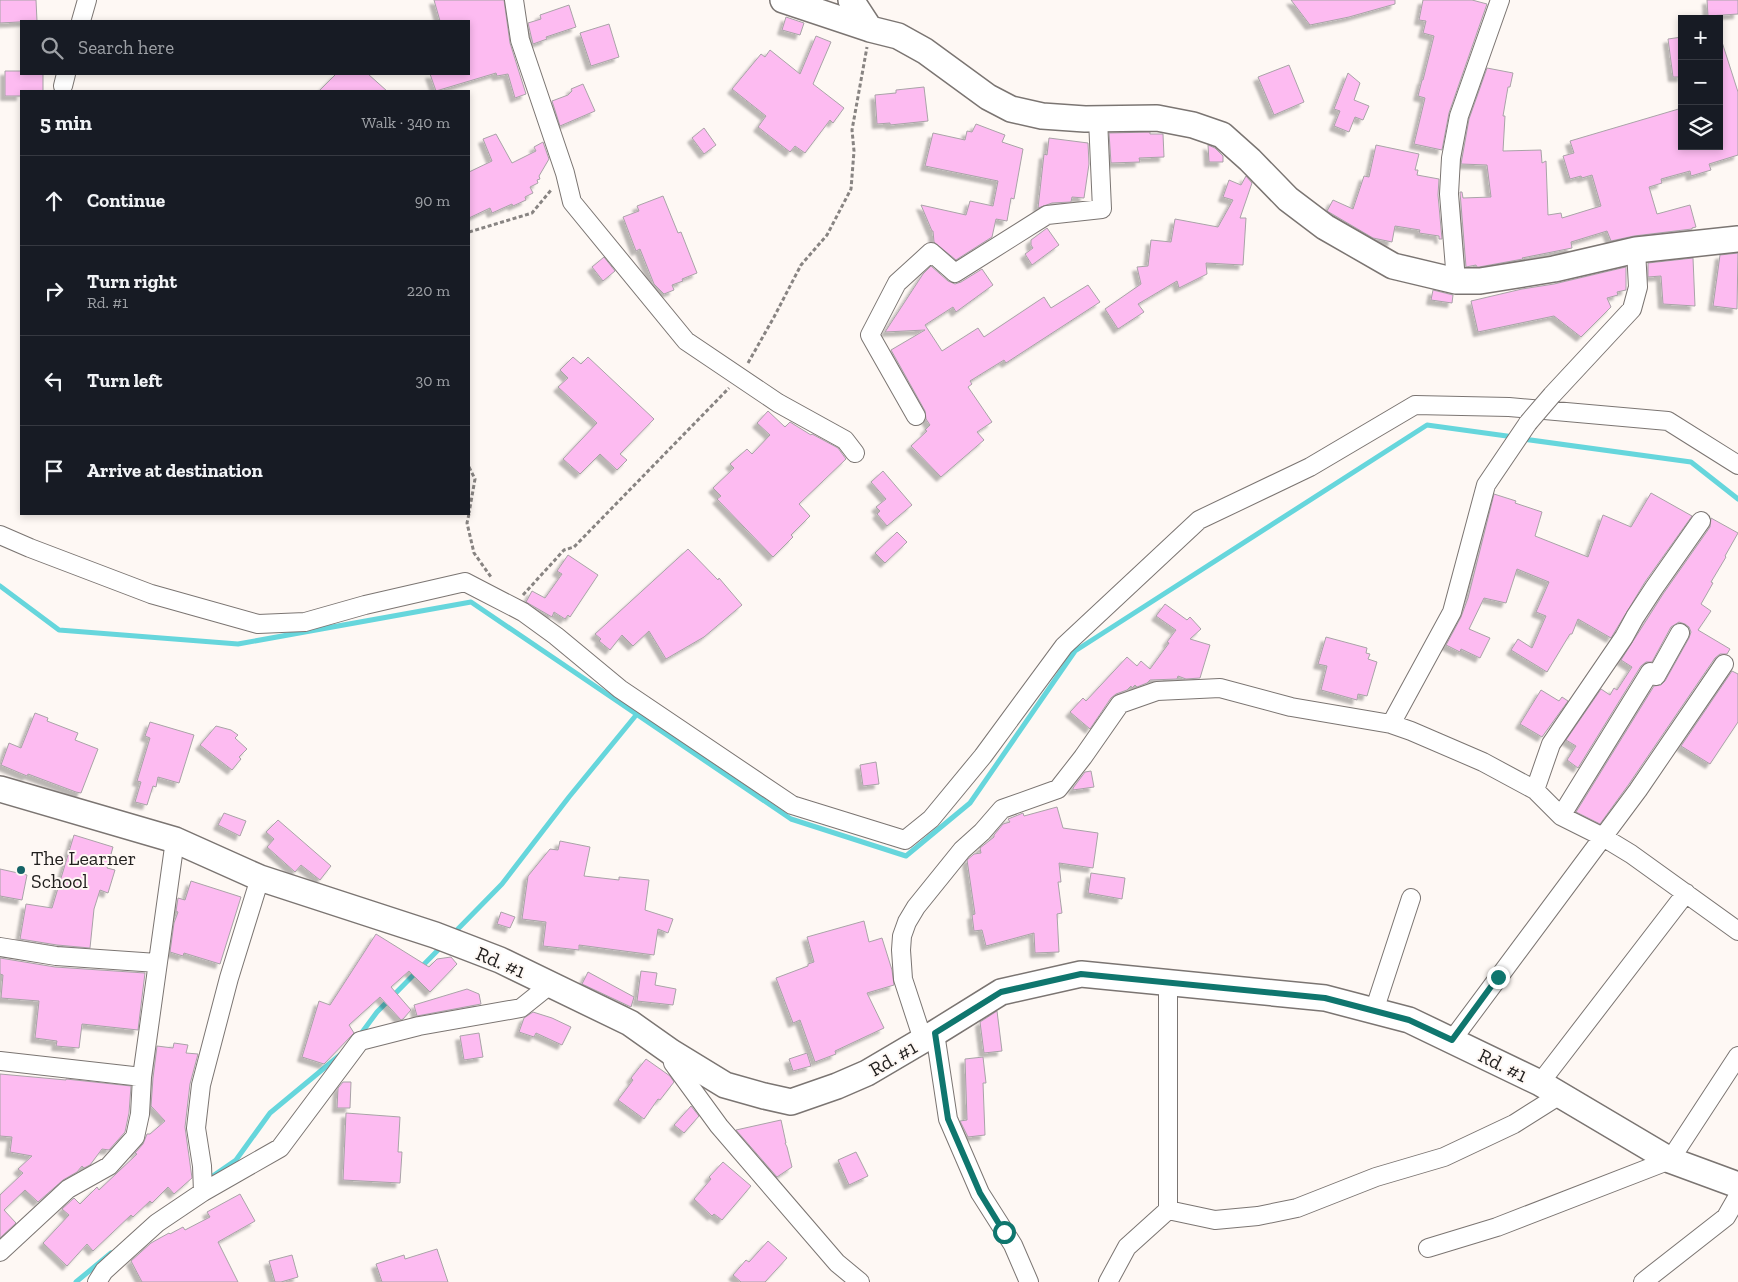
<!DOCTYPE html>
<html lang="en">
<head>
<meta charset="utf-8">
<style>
  :root { --surface:#171b24; --page:#20242c; --text:#f1f3f6; --muted:#9ea1a6; --line:#363941 }
  body { margin:0; font-family:"Zilla Slab",serif; background:var(--page); color:var(--text) }
  .controls { position:absolute; right:15px; top:15px; display:grid; overflow:hidden; border-radius:0px; box-shadow:0 2px 8px #0003 }
  .controls button { width:45px; height:45px; display:grid; place-items:center; padding:0; border:0; border-bottom:1px solid var(--line); background:var(--surface); color:var(--text); font:25px sans-serif }
  .stop { position:absolute; width:15px; height:15px; margin:-11px; border:4px solid #0f766e; border-radius:50%; background:#fff }
  .stop.end { background:#0f766e; border-color:#fff; box-shadow:0 1px 5px #0008 }
  .list { margin:0; padding:0; list-style:none }
  h2 { display:flex; justify-content:space-between; align-items:center; height:65px; margin:0; padding:0 20px; font-size:21px }
  h2 small { font-size:16px; font-weight:400; color:var(--muted) }
  .list li { display:grid; grid-template-columns:32px 1fr auto; gap:15px; align-items:center; box-sizing:border-box; height:90px; padding:0 20px; border-top:1px solid var(--line) }
  .list b { display:block; font-size:19px; white-space:nowrap }
  .list p { margin:0; font-size:16px; white-space:nowrap; color:var(--muted) }
  .list em { font-size:16px; font-style:normal; color:var(--muted) }
  .icon { flex:none; width:28px; height:28px; fill:none; stroke:currentColor; stroke-width:2; stroke-linecap:round; stroke-linejoin:round }
  .map { position:relative; flex:none; width:1738px; height:1282px; overflow:hidden }
  .search { position:absolute; background:var(--surface); box-shadow:0 2px 8px #0003; left:20px; top:20px; width:450px; height:55px; display:flex; align-items:center; gap:12px; box-sizing:border-box; padding:0 18px; border-radius:0px; color:var(--muted); font-size:19px }
  .panel { position:absolute; background:var(--surface); box-shadow:0 2px 8px #0003; left:20px; top:90px; width:450px; height:425px; border-radius:0px }
  .map>svg:first-child { display:block }
  .lines { fill:none; stroke-linecap:round; stroke-linejoin:round }
  .stream { stroke:#66d6dc; stroke-width:5 }
  .building { fill:#fdbbf1; stroke:#a9a3a7; filter:url(#shadow) }
  .street-casing { stroke:#7b7572; stroke-width:20 }
  .secondary-casing { stroke:#7b7572; stroke-width:28 }
  .path { stroke:#888482; stroke-width:3; stroke-dasharray:4 2.5; stroke-linecap:butt }
  .street { stroke:#fff; stroke-width:18 }
  .secondary { stroke:#fff; stroke-width:25 }
  .street-bridge-casing { stroke:#7b7572; stroke-width:20; stroke-linecap:butt }
  .street-bridge { stroke:#fff; stroke-width:18 }
  .route { stroke:#0f766e; stroke-width:6 }
  .poi-dot { fill:#146366; stroke:#fef8f4; stroke-width:2 }
  .labels { text-anchor:middle; dominant-baseline:central; stroke-width:4; stroke-linejoin:round; paint-order:stroke }
  .poi-label { font-size:20px; fill:#211f1e; stroke:#fef8f4; text-anchor:start }
  .street-label { font-size:20px; fill:#211f1e; stroke:#fef8f4 }
</style>
</head>
<body>
<div class="map">
<svg width="1738" height="1282" viewBox="0 0 1738 1282">
  <defs>
    <filter id="shadow"><feDropShadow dx="-4.5" dy="4.5" stdDeviation="1" flood-color="#0004"/></filter>
  </defs>
  <rect width="100%" height="100%" fill="#fef8f4"/>
  <g class="lines">
    <path class="stream" d="M1523 439 1691 462 1738 499
      M0 586 59 630 238 644 471 602 791 819 906 856 970 803 1075 651 1427 425 1514 437
      M453 934 502 884 569 797 637 714
      M360 1035 377 1012 442 946
      M207 1180 236 1160 270 1113 340 1055
      M76 1282 111 1253"/>
  </g>
  <path class="building" d="M0 0H36L37 21 0 23Z
    M434 0H504L510 43 526 94 515 98 508 74 497 76 496 73 436 91 430 74H469V21H440Z
    M1291 0H1395V4L1349 17 1310 25Z
    M1423 0H1472L1487 4 1449 113 1442 150 1414 144 1425 98 1418 96 1422 80H1423L1434 36 1423 33 1426 21 1419 20Z
    M1707 0H1738V14L1708 16Z
    M569 5 576 27 546 37 547 39 533 44 528 23 541 19 540 15Z
    M786 17 804 23 800 35 782 30Z
    M609 24 619 57 591 66 580 33Z
    M816 36 831 42 813 84 844 108 833 123 830 120 805 153 795 146 790 152 758 127 766 116 732 89 761 54 765 57 770 50 800 74Z
    M1682 37V77H1673L1668 39Z
    M1722 42 1738 92V155L1709 164 1711 170 1691 176 1690 171 1661 179 1662 183 1649 187 1657 214 1690 205 1696 227 1692 228V229L1634 236 1611 241 1607 231 1571 242 1572 248 1522 258 1523 259 1479 267H1477L1476 265 1466 267 1460 192H1462L1463 198 1491 197 1487 165 1461 164 1469 119 1487 68 1513 73 1510 87H1508L1503 116H1505L1503 151 1541 150 1542 163 1546 161 1548 215 1561 213 1562 218 1601 206 1592 175 1582 178 1581 176 1570 179 1563 156 1574 153 1570 141 1682 108V146H1719V43Z
    M1289 65 1304 102 1274 115 1258 77Z
    M5 71H21V74H43V91H21V96H5Z
    M1348 73 1360 83 1354 100 1369 106 1363 120 1355 117 1349 132 1334 126 1340 111 1334 109Z
    M336 74H368L387 91H319Z
    M583 84 595 111 560 126 552 101 568 95 572 91 571 89Z
    M924 87 928 121 890 125V123L877 124 875 95 896 93V90Z
    M976 124 1005 135 1002 142 1023 149 1014 199 1011 198 1007 221 996 219 992 237 956 260 934 242 933 231H932L921 205 966 215 970 201 993 206 998 181 925 166 933 133 965 140 967 131 972 132Z
    M704 128 716 145 704 154 692 138Z
    M1150 132V134H1163L1164 157 1139 158 1140 162 1111 163 1109 133Z
    M496 134 512 163 536 151 534 147 543 142 549 159 539 176 540 179 537 180 538 183 530 187 533 193 525 197 526 200 513 206 512 204 492 213 490 208 469 218V172L492 161 483 139Z
    M1049 138 1088 143 1089 164 1084 198 1072 197 1071 202 1052 203 1038 208 1044 154 1047 155Z
    M1208 145 1215 148 1223 156V162H1209Z
    M1376 145 1419 154 1415 170H1418L1417 175 1439 179 1438 195 1442 239H1439V236L1419 233 1420 230 1395 226 1392 242 1373 238 1327 211 1333 200 1353 209 1364 176 1369 177Z
    M1246 176 1252 183 1240 218H1246L1243 265 1206 263 1207 274 1179 288 1177 281 1138 304 1144 312 1118 329 1105 309 1141 284 1137 267 1148 266 1151 240 1171 242 1175 219 1218 227 1233 200 1223 197 1229 180 1241 185Z
    M663 196 678 233 681 232 697 273 682 279 683 281 672 285 674 290 664 294 654 284 640 249 636 251 623 217 639 211 637 206Z
    M1047 228 1059 245 1032 265 1025 254 1033 248 1031 245V240Z
    M1738 253 1737 309 1713 306 1720 255Z
    M604 257 615 271 603 281 592 267Z
    M1693 258 1695 306 1663 304 1661 276 1648 277V263Z
    M931 266 948 281 955 284 961 282 982 269 993 285 956 312 953 307 925 325 942 351 978 328 984 337 1044 297 1051 308 1088 285 1100 302 1006 363 1004 360 970 381 972 384 968 387 992 422 977 432 984 440 941 477 911 446 927 431 925 430 930 425 926 419 925 411 891 350 925 330 885 332 923 274Z
    M1626 267V290L1617 292 1618 295 1607 298 1611 307 1581 337 1554 316 1478 332 1471 301 1522 289 1554 284Z
    M1433 290 1453 295 1452 303 1431 300Z
    M573 357 581 364 588 357 654 419 620 454 627 460 617 470 600 454 580 474 563 459 597 423 558 387 568 378 560 370Z
    M768 411 785 427 790 422 811 435 812 434 838 448 846 459 799 504 810 516 791 535 793 537 773 557 717 499 721 496 713 488 734 468 730 464 747 449 752 454 770 435 757 423Z
    M883 471 912 505 887 526 877 514 880 511 876 507 886 499 871 482Z
    M1651 493 1692 516 1645 582 1611 638 1578 619 1572 634H1570L1547 672 1511 650 1518 639 1532 648 1546 616 1536 612 1549 582 1517 569 1506 603 1484 598 1469 629 1490 638 1480 658 1461 649 1460 652 1446 645 1461 617 1468 598 1494 494 1516 501 1515 503 1542 512 1535 536 1588 557 1603 515 1631 527Z
    M1711 518 1738 533 1725 556 1726 557 1711 582 1713 583 1701 604 1711 611 1698 630 1730 649 1727 654H1720L1715 658 1629 784 1600 824 1576 812 1654 686 1661 685 1665 681 1689 638 1691 632 1689 627 1685 624 1679 622 1671 627 1652 662H1646L1641 666 1578 768 1567 760 1576 746 1566 740 1601 689 1610 695 1614 688 1617 690 1632 667 1621 660 1663 594 1710 527Z
    M897 532 907 542 885 563 875 553Z
    M688 549 718 580 719 578 742 605 704 637 666 659 649 631 633 646 622 635 610 650 599 641 601 639 595 634Z
    M568 555 598 575 570 617 568 615 565 619 554 612 552 617 526 602 532 591 545 598 562 574 557 571Z
    M1165 604 1187 620 1190 617 1201 629 1190 639 1210 645 1200 678 1186 679 1178 676 1177 679 1150 680 1147 683 1137 687 1135 685 1132 688 1131 686 1127 690 1116 694 1111 698 1090 729 1070 712 1083 698 1086 701 1127 657 1137 666 1141 661 1150 669 1169 643 1167 642 1176 630 1156 616Z
    M1326 637 1367 648 1366 653 1370 654 1368 659 1377 662 1367 696 1358 694 1357 700 1321 690 1327 666 1318 664Z
    M1732 671 1738 674V722L1710 764 1681 746Z
    M1541 690 1559 701 1562 697 1568 701 1542 737 1520 724Z
    M35 713 48 718 47 721 78 733 75 740 98 749 81 793 76 792 28 774 27 776 1 765 9 743 21 748Z
    M150 722 194 735 179 783 158 777 156 787 153 786 147 805 135 802 141 782 137 781 150 738 145 736Z
    M216 726 231 730 238 735 235 738 247 749 239 757 241 759 232 770 200 745Z
    M876 762 879 784 863 786 860 765Z
    M1091 771 1094 787 1073 790V788L1085 772Z
    M1057 807 1063 828 1098 833 1093 868 1059 863 1061 882H1058L1062 913 1057 914 1059 952 1035 953 1034 933 986 946 982 930 974 931 972 915 975 914 967 860 974 854 981 853 980 848 994 837V835L1003 824 1010 822 1008 819 1023 813 1024 816Z
    M224 813 246 821 240 836 218 825Z
    M278 820 331 866 320 880 301 865 295 872 267 847 274 839 266 832Z
    M74 835 113 847 107 868 115 870 108 893 100 890 94 909 90 948 57 945 20 939 26 904 52 908Z
    M560 841 590 847 584 876 619 880V877L649 880 645 910 673 919 668 933 658 929 654 955 579 945V950L543 946 546 922 522 919 528 876 550 849 558 850Z
    M0 869 27 875 22 900 0 896Z
    M1091 873 1125 878 1122 899 1088 893Z
    M191 881 241 897 220 964 184 953 183 956 170 952 174 923 178 912 176 911 178 898 185 900Z
    M501 912 515 917 510 928 497 924Z
    M864 921 869 942 882 938 892 970 894 985 867 993 884 1028 835 1051 836 1054 815 1062 800 1020 793 1023 776 978 808 966V964L814 962 807 937Z
    M376 934 429 967 437 959 451 957 457 964 430 992 409 971 391 987 411 1010 403 1019 401 1020 380 997 349 1025 354 1033 324 1064 302 1057 319 1001 330 1005Z
    M0 958 55 967 145 973 138 1030 82 1024 79 1048 56 1046 57 1041 35 1038 39 1001 1 998 3 975 0 974Z
    M641 971 657 973 655 985 676 989 673 1005 637 1001Z
    M588 972 634 997 631 1007 582 984Z
    M467 989 479 994 481 1004 417 1016 414 1005Z
    M997 1011 1002 1051 984 1053 980 1022Z
    M533 1012 552 1018 571 1027 562 1045 536 1033 534 1037 519 1032 524 1018Z
    M479 1033 483 1057 464 1060 460 1036Z
    M174 1043 188 1045 186 1053 198 1054 190 1084 185 1127 192 1178 174 1194 168 1187 152 1203 150 1201 133 1217 131 1215 93 1251 87 1244 67 1266 43 1243 69 1215 62 1209 74 1198 80 1204 97 1187 99 1190 137 1154 135 1153 143 1144 147 1134H150L165 1121 151 1106 153 1078 157 1046 173 1048Z
    M807 1053 811 1066 793 1071 789 1059Z
    M983 1057 986 1083H983L985 1135 968 1137 960 1121 967 1120 965 1059Z
    M646 1059 670 1076 674 1082 660 1100 658 1099 644 1119 618 1100 633 1080 631 1078Z
    M0 1074 66 1080V1079L131 1086 129 1113 125 1132 109 1150 102 1149 90 1165 84 1168 82 1166 77 1172 63 1180 38 1202 25 1190 4 1210 16 1223 0 1238V1195L23 1173 18 1169 32 1156 10 1152 12 1137 0 1136Z
    M343 1082H351L350 1108H337L338 1088Z
    M691 1106 699 1116 684 1133 674 1125Z
    M346 1113 400 1117 398 1152H402L400 1183 343 1180Z
    M781 1120 786 1143H785L787 1147 792 1167 777 1177 736 1130Z
    M856 1152 868 1176 849 1185 838 1160Z
    M723 1162 751 1186 722 1220 714 1214 712 1216 694 1199 711 1179 709 1177Z
    M240 1194 255 1221 218 1242 238 1282H142L131 1261 151 1243 169 1233 170 1234 183 1227 185 1230 210 1217 207 1212Z
    M768 1241 787 1258 765 1282H741L733 1275 746 1260 749 1262Z
    M437 1249 448 1282H382L376 1264 404 1255 405 1259Z
    M292 1255 298 1277 281 1282H275L269 1261Z"/>
  <g class="lines">
    <g class="street-casing">
      <path id="street" d="M514 0 520 40 565 173 572 202 686 341 778 403 845 440 855 453
        M81 21 87 0
        M63 86 66 74
        M1456 281 1449 194 1451 158 1459 116 1500 0
        M1552 395 1632 309 1638 287 1636 250
        M916 416 870 335 897 283 931 252 955 273 1047 215 1102 209 1098 119
        M0 535 30 548 151 594 258 624 305 622 365 605 465 582 523 612 556 636 620 689 792 805 905 840 931 819 983 756 1064 646 1199 520 1310 467 1415 405 1509 407 1668 421 1738 465
        M1391 724 1452 612 1486 485 1528 423
        M1535 790 1551 744 1624 637 1635 617 1654 588 1701 521
        M1561 816 1650 672 1656 676 1680 633
        M0 947 56 956 157 963
        M1374 1011 1411 898
        M935 1033 948 1119 980 1193 1013 1245 1029 1282
        M923 1040 903 979 901 950 902 936 907 922 916 907 962 850 982 832 1002 809 1058 789 1083 757 1120 704 1157 691 1220 688 1291 707 1391 724 1411 731 1483 762 1535 790 1561 816 1603 837 1631 854 1738 931
        M1452 1040 1638 790 1724 664
        M671 1052 673 1063 719 1126 837 1263 860 1282
        M0 1061 142 1077
        M1540 1083 1686 893
        M203 1192 202 1166 196 1128 201 1085 229 978 260 878
        M1168 1210 1215 1220 1258 1216 1297 1208 1376 1177 1444 1157 1514 1124 1560 1095
        M1428 1248 1497 1227 1670 1160 1738 1056
        M0 1252 68 1189 109 1166 135 1137 140 1114 142 1077 175 840
        M97 1282 104 1271 157 1223 203 1192 280 1148 360 1041 419 1026 521 1008 551 984
        M1108 1282 1127 1247 1168 1210V982
        M1643 1282 1726 1217 1738 1196"/>
    </g>
    <g class="secondary-casing">
      <path id="secondary" d="M783 0 870 29 898 36 925 51 988 97 1011 109 1042 116 1085 119 1157 118 1193 125 1222 135 1250 160 1288 199 1325 227 1393 266 1456 281H1480L1554 269 1636 250 1738 239
        M851 0 870 29
        M0 789 175 840 260 878 435 935 500 960 630 1023 671 1052 725 1085 764 1096 791 1102 837 1086 867 1073 935 1033 1001 992 1081 974 1325 998 1409 1020 1540 1083 1670 1160 1738 1185"/>
    </g>
    <path class="path" d="M469 232 532 213 552 189
      M748 363 774 317 801 265 827 235 851 189 854 151 852 130 867 47
      M469 467 475 479 469 513
      M469 514 467 523 474 553 491 577
      M523 595 564 550 574 547 729 388"/>
    <use href="#street" class="street"/>
    <use href="#secondary" class="secondary"/>
    <g class="street-bridge-casing">
      <path id="street-bridge" d="M1528 423 1552 395"/>
    </g>
    <use href="#street-bridge" class="street-bridge"/>
  </g>
  <g class="lines">
    <path class="route" d="M1004 1232 980 1193 948 1119 935 1033 1001 992 1081 974 1325 998 1409 1020 1452 1040 1498 977"/>
  </g>
  <circle class="poi-dot" cx="21" cy="870" r="5"/>
  <g class="labels">
    <g class="poi-label">
      <text x="31" y="858">The Learner<tspan x="31" dy="23">School</tspan></text>
    </g>
    <g class="street-label">
      <text transform="translate(501 962) rotate(23)">Rd. #1</text>
      <text transform="translate(893 1058) rotate(-30)">Rd. #1</text>
      <text transform="translate(1503 1065) rotate(26)">Rd. #1</text>
    </g>
  </g>
</svg>
<div class="controls">
<button>+</button>
<button>−</button>
<button><svg class="icon" aria-label="layers" viewBox="0 0 24 24"><path d="M12 4l9 5-9 5-9-5zM3 14l9 5 9-5"/></svg></button>
</div>
<div class="stop" style="left:1004px;top:1232px"></div>
<div class="stop end" style="left:1498px;top:977px"></div>
<div class="search"><svg class="icon" aria-label="search" viewBox="0 0 24 24"><circle cx="10" cy="10" r="6"/><path d="M15 15l6 6"/></svg>Search here</div>
<section class="panel">
<h2>5 min<small>Walk · 340 m</small></h2>
<ul class="list">
<li><svg class="icon" aria-label="ahead" viewBox="0 0 24 24"><path d="M12 20V5M6 11l6-6 6 6"/></svg><div><b>Continue</b></div><em>90 m</em></li>
<li><svg class="icon" aria-label="right" viewBox="0 0 24 24"><path d="M7 20v-9h11M14 6l5 5-5 5"/></svg><div><b>Turn right</b><p>Rd. #1</p></div><em>220 m</em></li>
<li><svg class="icon" aria-label="left" viewBox="0 0 24 24"><path d="M17 20v-9H6M10 6l-5 5 5 5"/></svg><div><b>Turn left</b></div><em>30 m</em></li>
<li><svg class="icon" aria-label="arrive" viewBox="0 0 24 24"><path d="M6 21V4h12l-3 4 3 4H6"/></svg><div><b>Arrive at destination</b></div></li>
</ul>
</section>
</div>
</body>
</html>
